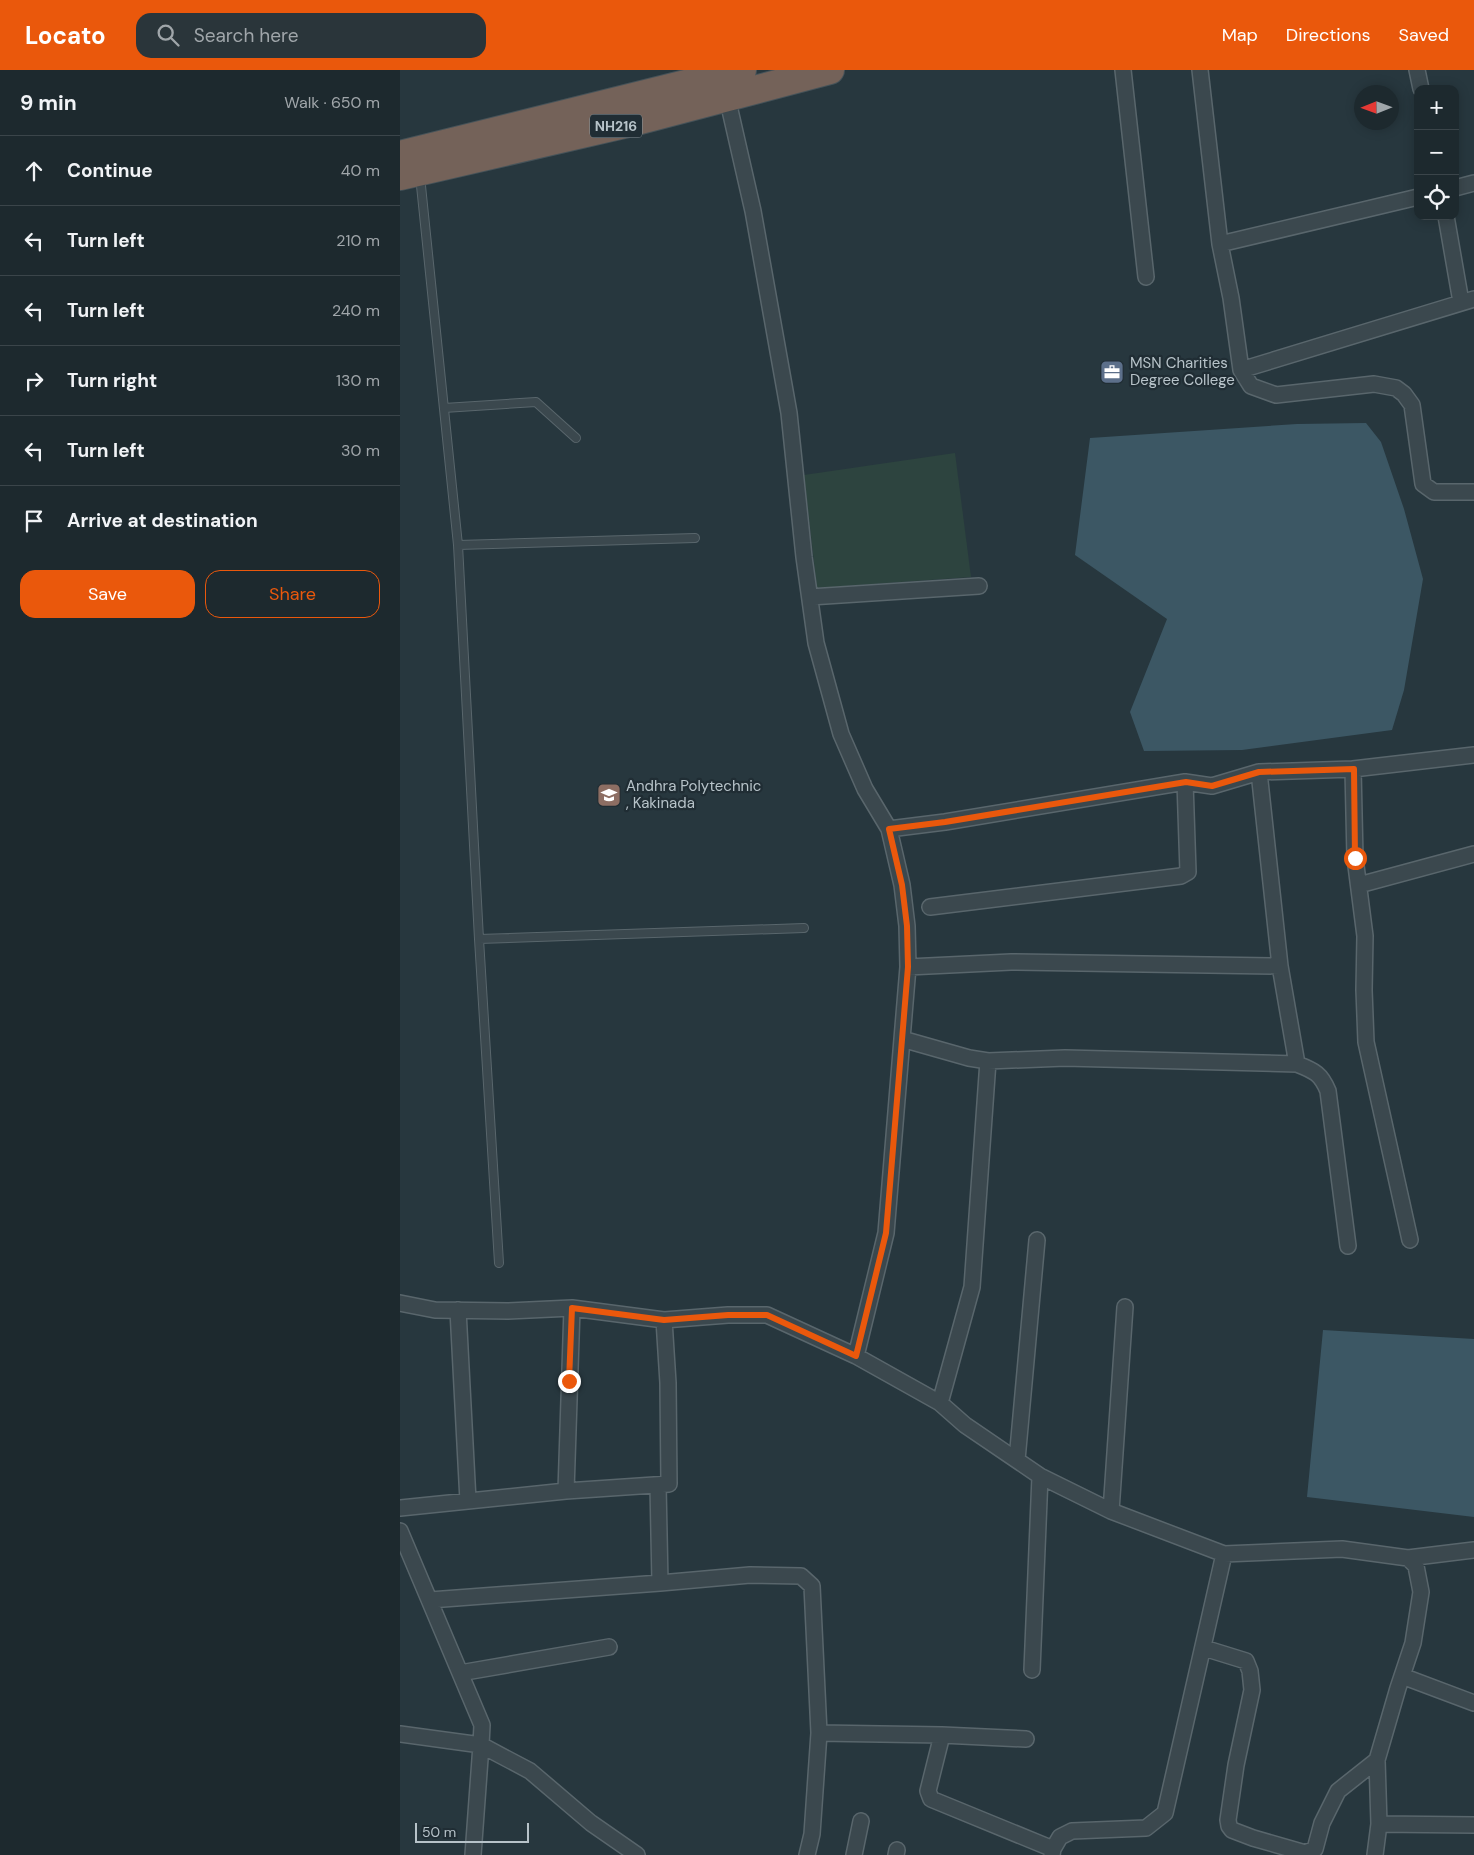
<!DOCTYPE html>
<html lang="en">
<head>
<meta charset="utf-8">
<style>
  :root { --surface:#1d292e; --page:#2a353a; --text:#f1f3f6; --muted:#a0a6aa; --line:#3b454a; --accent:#ea580c }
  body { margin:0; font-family:"DM Sans",sans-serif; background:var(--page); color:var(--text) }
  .controls { position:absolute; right:15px; top:15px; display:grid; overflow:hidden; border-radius:10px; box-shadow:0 2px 12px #0003 }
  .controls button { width:45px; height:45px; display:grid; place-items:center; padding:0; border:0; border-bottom:1px solid var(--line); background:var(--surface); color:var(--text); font:25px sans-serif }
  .compass { position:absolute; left:954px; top:15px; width:45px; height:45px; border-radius:50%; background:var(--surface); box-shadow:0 2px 12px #0003; rotate:269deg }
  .scale { position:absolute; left:15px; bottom:12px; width:114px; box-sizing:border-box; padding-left:5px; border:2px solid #b7c3c9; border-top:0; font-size:14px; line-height:18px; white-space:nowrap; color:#b7c3c9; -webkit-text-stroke:4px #202d34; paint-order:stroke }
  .stop { position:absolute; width:15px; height:15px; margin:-11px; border:4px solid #ea580c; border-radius:50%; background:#fff }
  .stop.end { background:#ea580c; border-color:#fff; box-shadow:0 1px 5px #0008 }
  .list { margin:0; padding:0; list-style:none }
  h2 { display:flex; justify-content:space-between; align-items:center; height:65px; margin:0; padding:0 20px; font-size:21px }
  h2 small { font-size:16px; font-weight:400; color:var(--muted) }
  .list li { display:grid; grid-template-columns:32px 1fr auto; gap:15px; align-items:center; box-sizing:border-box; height:70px; padding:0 20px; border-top:1px solid var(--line) }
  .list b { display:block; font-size:19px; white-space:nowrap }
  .list em { font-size:16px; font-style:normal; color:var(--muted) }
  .actions { display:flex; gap:10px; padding:15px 20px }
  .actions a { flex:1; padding:11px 0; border:1px solid var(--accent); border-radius:15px; text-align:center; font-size:18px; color:var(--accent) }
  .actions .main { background:var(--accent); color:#fff }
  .icon { flex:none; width:28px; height:28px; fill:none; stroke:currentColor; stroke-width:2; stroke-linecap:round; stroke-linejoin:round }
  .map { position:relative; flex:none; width:1074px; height:1785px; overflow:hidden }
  header { display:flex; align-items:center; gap:30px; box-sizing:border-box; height:70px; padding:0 25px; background:var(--accent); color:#fff }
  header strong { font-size:24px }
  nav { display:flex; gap:28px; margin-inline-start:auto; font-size:18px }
  .search { width:350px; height:45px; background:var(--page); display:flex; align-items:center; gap:12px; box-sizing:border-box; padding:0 18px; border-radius:15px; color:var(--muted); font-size:19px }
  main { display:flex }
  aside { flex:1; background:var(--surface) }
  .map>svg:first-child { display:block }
  .green { fill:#2d443f }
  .water { fill:#3c5764 }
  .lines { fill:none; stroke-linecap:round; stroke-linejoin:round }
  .lane-casing { stroke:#59666c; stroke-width:10 }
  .street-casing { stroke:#59666c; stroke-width:18 }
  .highway-casing { stroke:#465359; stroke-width:30 }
  .lane { stroke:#3b484e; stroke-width:8 }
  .street { stroke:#3b484e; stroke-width:15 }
  .highway { stroke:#746259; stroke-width:28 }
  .route { stroke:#ea580c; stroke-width:6 }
  .labels { text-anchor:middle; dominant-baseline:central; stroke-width:4.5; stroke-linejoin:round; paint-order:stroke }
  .shield { fill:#202d34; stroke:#8a969c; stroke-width:1 }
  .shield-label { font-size:14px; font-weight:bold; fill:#b7c3c9 }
  .poi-label { font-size:15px; fill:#b7c3c9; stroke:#202d34; text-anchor:start }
</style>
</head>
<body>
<header>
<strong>Locato</strong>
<div class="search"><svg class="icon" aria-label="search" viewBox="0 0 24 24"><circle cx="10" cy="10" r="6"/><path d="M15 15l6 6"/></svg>Search here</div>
<nav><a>Map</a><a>Directions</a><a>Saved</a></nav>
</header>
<main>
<aside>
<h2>9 min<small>Walk · 650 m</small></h2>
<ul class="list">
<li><svg class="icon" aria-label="ahead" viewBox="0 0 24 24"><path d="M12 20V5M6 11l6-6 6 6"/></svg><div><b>Continue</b></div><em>40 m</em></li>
<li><svg class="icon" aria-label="left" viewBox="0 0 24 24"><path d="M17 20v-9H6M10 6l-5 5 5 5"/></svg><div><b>Turn left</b></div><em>210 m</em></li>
<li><svg class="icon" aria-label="left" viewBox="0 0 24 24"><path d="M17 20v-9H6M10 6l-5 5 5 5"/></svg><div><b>Turn left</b></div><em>240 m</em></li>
<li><svg class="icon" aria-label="right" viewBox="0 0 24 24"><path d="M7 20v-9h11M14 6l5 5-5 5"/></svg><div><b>Turn right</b></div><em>130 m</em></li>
<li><svg class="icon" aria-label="left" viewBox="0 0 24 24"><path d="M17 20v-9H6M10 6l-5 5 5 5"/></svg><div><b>Turn left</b></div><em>30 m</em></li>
<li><svg class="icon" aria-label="arrive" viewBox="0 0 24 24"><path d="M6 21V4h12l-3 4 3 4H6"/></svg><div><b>Arrive at destination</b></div></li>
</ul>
<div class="actions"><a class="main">Save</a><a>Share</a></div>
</aside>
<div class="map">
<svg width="1074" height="1785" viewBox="0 0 1074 1785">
  <rect width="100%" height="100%" fill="#27373e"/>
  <path class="green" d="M555 383 571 507 417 518 404 405Z"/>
  <path class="water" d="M966 353 981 372 1004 439 1023 509 1004 620 992 660 842 680 744 681 730 642 767 549 675 485 690 368 897 354Z
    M923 1260 1074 1269V1447L907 1427Z"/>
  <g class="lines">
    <g class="lane-casing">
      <path id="lane" d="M20 106 58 475 79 869 99 1193
        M44 338 136 332 176 368
        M58 475 295 468
        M79 869 404 858"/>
    </g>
    <g class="street-casing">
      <path id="street" d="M723 0 746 207
        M800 0 820 174 831 228 841 300 851 316 876 325 974 314 996 318 1004 324 1012 335 1023 414 1034 422H1074
        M1017 0 1021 19
        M327 27 353 141 389 343 404 487 416 573 441 664 465 719 489 759
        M1055 118 1074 113
        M1046 146 1061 232
        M820 174 1018 127
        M841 300 1074 229
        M410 527 579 516
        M953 699 1074 685
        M859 702 880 896
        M959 815 1074 784
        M530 837 781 806 788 802 785 712
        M508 897 507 856 502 815 489 759 545 752 785 712 812 716 859 702 953 699 955 788 965 866 964 920 966 972 1010 1170
        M502 969 508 897 611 892 880 896 897 994 665 988 588 991
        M897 994C915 1001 921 1004 928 1021L948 1176
        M0 1233 35 1240 108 1241 172 1238 166 1421 0 1438
        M58 1240 68 1431
        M264 1250 328 1245H367L456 1286 540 1333 565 1355 640 1406 711 1441 824 1484 942 1479 1008 1488 1016 1496 1021 1522 1013 1573 998 1618 977 1690 979 1754 975 1785
        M456 1286 486 1163 502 969 569 988 588 991 572 1217 540 1333
        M617 1390 637 1170
        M166 1421 269 1414 268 1313 264 1250 172 1238
        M711 1441 725 1237
        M0 1461 82 1655 81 1675 0 1664
        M1008 1488 1074 1480
        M260 1513 350 1505 401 1506 412 1516 419 1663 412 1764 407 1785
        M30 1530 260 1513 258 1415
        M804 1578 846 1591 850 1601 852 1620 836 1695 828 1750 829 1756 832 1760 853 1768 905 1783 915 1779 922 1753 938 1721 977 1690
        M632 1600 640 1406
        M60 1603 209 1577
        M1002 1606 1074 1633
        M419 1663 542 1665 626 1669
        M542 1665 528 1721 531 1729 653 1779
        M979 1754 1074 1755
        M73 1785 81 1675 130 1701 191 1753 237 1785
        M454 1785 461 1751
        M496 1785 497 1780
        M652 1785 653 1779 660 1767 672 1761 746 1758 765 1743 824 1484"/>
    </g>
    <g class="highway-casing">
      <path id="highway" d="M0 85 342 0
        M0 106 229 53 430 0"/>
    </g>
    <use href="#lane" class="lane"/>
    <use href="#street" class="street"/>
    <use href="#highway" class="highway"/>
  </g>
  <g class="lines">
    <path class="route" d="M169 1311 172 1238 264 1250 328 1245H367L456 1286 486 1163 508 897 507 856 502 815 489 759 545 752 786 712 812 716 859 702 954 699 955 788"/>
  </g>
  <defs>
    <g id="office-square" transform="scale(1.25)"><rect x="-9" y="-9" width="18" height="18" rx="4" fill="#5c6f8a" stroke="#202d34"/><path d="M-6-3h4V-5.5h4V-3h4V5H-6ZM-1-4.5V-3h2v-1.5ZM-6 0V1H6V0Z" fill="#fff"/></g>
    <g id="university-square" transform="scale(1.25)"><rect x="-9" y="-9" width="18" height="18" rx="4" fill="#8d6e63" stroke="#202d34"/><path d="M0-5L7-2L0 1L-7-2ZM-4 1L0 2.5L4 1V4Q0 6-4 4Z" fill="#fff"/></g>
  </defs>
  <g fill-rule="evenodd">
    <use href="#office-square" x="712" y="302"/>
    <use href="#university-square" x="209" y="725"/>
  </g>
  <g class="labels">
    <rect class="shield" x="190" y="44.5" width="52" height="23" rx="4"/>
    <g class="shield-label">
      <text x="216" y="56">NH216</text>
    </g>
    <g class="poi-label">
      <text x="730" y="293">MSN Charities<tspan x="730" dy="17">Degree College</tspan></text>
      <text x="226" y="716">Andhra Polytechnic<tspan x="226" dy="17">, Kakinada</tspan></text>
    </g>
  </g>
</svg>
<div class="controls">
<button>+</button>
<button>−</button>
<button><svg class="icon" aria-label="locate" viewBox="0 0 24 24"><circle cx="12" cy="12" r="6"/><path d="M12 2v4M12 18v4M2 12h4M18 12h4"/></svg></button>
</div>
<svg class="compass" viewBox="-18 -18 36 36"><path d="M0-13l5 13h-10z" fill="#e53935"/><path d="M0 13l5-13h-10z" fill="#a0a6aa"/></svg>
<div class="scale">50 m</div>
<div class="stop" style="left:955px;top:788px"></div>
<div class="stop end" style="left:169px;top:1311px"></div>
</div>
</main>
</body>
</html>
